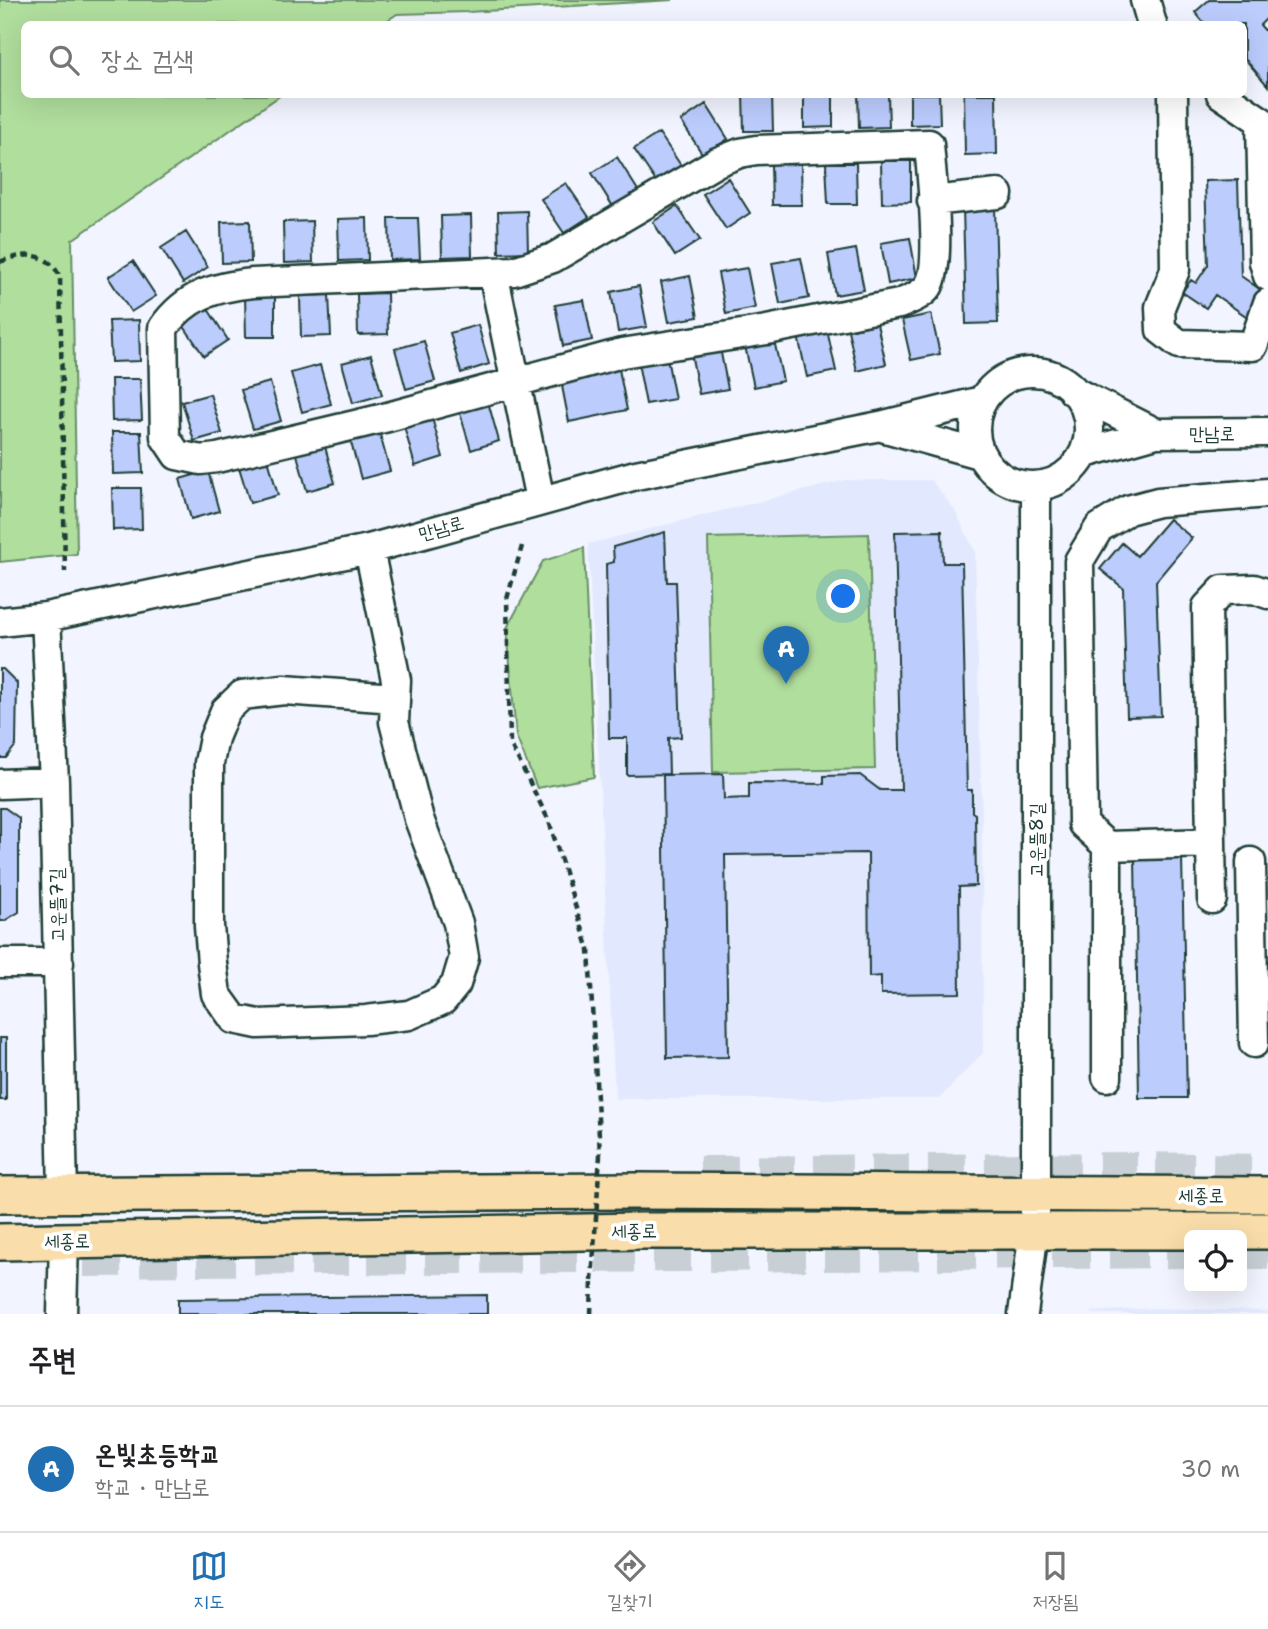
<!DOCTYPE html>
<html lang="ko">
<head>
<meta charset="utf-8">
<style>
  :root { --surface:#fff; --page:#f6f6f6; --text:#202124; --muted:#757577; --line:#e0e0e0; --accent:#1f6fb2 }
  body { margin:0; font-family:"Shantell Sans","Poor Story",sans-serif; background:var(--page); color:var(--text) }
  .controls { position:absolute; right:21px; bottom:21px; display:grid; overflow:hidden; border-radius:10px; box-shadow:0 7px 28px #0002 }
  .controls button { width:63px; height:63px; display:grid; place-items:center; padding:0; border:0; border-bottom:2px solid var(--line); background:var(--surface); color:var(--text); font:35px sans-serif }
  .you { position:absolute; left:844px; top:597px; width:24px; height:24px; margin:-18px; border:5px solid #fff; border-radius:50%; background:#1a73e8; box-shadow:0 0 0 10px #1a73e833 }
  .badge { display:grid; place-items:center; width:46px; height:46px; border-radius:50%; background:var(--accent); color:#fff; font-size:23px; font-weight:700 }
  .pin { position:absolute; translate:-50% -58px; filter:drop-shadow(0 2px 4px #0008) }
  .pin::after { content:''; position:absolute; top:37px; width:24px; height:21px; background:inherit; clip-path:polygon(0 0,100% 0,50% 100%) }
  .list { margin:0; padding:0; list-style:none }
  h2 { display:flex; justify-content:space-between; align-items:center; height:91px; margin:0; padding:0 28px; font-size:30px }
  h2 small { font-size:23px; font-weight:400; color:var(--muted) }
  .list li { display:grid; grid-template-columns:46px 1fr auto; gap:21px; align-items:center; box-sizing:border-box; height:126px; padding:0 28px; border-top:2px solid var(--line) }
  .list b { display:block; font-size:26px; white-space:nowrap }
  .list p { margin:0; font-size:23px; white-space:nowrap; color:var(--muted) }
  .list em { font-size:23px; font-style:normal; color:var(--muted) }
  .icon { flex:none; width:38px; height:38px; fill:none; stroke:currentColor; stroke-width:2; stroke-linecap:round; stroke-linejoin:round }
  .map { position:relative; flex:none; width:1268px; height:1314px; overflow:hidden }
  .search { position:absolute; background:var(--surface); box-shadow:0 7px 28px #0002; left:21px; right:21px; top:21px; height:77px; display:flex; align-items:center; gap:18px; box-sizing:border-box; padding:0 24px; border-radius:10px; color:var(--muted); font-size:26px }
  .sheet { height:217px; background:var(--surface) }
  nav { display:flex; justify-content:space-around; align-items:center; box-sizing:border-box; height:98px; border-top:2px solid var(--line); background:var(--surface); font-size:19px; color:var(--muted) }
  nav a { display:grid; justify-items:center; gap:4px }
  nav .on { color:var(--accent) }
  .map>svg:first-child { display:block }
  .built { fill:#e2e9fe }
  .green { fill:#b0de9d; stroke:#688e68; stroke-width:2 }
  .building { fill:#bcccfd; stroke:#1f3d34; stroke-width:2 }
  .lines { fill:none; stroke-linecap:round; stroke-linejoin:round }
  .highway-tunnel { stroke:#c8d0d6; stroke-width:38; stroke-dasharray:38 19; stroke-linecap:butt }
  .minor-casing { stroke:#1f3d34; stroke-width:33 }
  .major-casing { stroke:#1f3d34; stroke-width:40 }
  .path { stroke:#1f3d34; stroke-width:4.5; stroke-dasharray:7 5; stroke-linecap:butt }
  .minor { stroke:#fff; stroke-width:28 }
  .major { stroke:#f9deab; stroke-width:35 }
  .path-bridge { stroke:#1f3d34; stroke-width:4.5; stroke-dasharray:7 5; stroke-linecap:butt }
  .labels { text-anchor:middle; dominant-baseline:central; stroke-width:7; stroke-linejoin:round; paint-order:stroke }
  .street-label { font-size:19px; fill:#1f3d34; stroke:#fff }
</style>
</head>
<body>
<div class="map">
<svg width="1268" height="1314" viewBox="0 0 1268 1314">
  <rect width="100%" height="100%" fill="#f2f5ff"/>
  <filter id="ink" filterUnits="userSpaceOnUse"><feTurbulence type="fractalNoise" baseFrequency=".0143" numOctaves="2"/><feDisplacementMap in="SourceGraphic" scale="14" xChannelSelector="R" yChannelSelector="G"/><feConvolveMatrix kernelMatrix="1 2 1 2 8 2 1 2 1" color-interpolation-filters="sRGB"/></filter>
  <g filter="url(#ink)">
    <path class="built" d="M845 480H931L954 509 975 551 982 817 983 1053 939 1099H615L588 544Z
      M1155 1308 1268 1311V1314H1092V1312Z"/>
    <path class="green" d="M0 0H673L468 12 397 14 382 24H24V94L281 95 72 240 77 554 0 562Z
      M869 534 875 769 713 772 708 538Z
      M584 548 594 777 537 788 516 736 507 628 543 561Z"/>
    <path class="building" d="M1209 0H1268V17L1260 25 1268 34V86L1244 58V24H1205L1195 12Z
      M743 94H772L773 131H744Z
      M804 94H833V127L804 128Z
      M858 94H888L889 127 859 128Z
      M910 94H939L940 124 910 125Z
      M964 94H996L997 154 965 155Z
      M706 104 728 139 703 155 681 121Z
      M659 133 682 167 657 183 634 149Z
      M617 157 639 192 614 208 592 173Z
      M881 161H911V202L882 203Z
      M826 163H856L857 204H828Z
      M771 164H801L802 205H772Z
      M728 178 750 213 726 229 703 194Z
      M1238 180 1241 276 1268 295V331L1215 295 1206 308 1182 292 1191 280 1196 283 1208 265 1205 181Z
      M566 183 589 217 564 233 541 199Z
      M677 206 700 240 675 256 653 222Z
      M995 206 998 323 966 324 963 207Z
      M527 211 528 252 499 253 498 212Z
      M471 215 472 256 442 257 441 216Z
      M367 218 368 260 339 261 338 219Z
      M389 218H418L420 259 390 260Z
      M250 221 251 262 222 263 221 222Z
      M312 221 313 262 284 263 283 222Z
      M186 232 208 267 183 283 161 248Z
      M910 238 917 278 888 284 881 243Z
      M856 249 864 290 835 295 828 254Z
      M801 258 809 298 780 304 772 263Z
      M133 261 156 296 131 312 108 277Z
      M747 268 755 308 726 314 718 273Z
      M690 276 698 317 669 322 661 282Z
      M639 286 647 327 618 332 611 292Z
      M387 293 388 334 358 335 357 294Z
      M275 295V337H246L245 296Z
      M329 295 331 336 301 337 300 296Z
      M584 300 592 340 563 346 555 305Z
      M206 306 228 340 204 356 181 322Z
      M931 314 940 354 911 360 902 320Z
      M139 320 140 361 111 362 109 321Z
      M877 324 886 364 857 371 848 330Z
      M478 325 489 364 461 373 450 333Z
      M827 330 836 371 807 377 798 336Z
      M774 340 783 381 754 387 745 346Z
      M424 341 435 381 406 389 395 349Z
      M720 348 728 389 699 394 691 353Z
      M371 355 382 395 353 403 342 363Z
      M667 358 675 399 646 404 638 363Z
      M320 365 331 404 302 412 291 373Z
      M619 369 627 410 569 422 561 381Z
      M111 379H140L142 420 112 421Z
      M270 382 281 421 253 429 241 390Z
      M210 394 222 433 194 441 182 402Z
      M488 402 499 441 471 450 459 410Z
      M432 418 443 457 415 466 404 426Z
      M379 431 390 471 361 479 350 439Z
      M112 432H141L143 473 113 474Z
      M324 443 335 483 307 491 296 451Z
      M267 456 278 495 250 503 238 464Z
      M208 471 219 511 191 519 180 479Z
      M112 488H141L142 529 113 530Z
      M1169 519 1192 538 1156 581 1161 716 1127 717 1123 588 1100 569 1122 543 1137 556Z
      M942 531 943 563H962L967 790H972V812L975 814 976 886 959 887 960 993 881 994V976L869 977 868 853 725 855 728 1057 667 1058 663 775 723 774 724 799 749 798V783L824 784V776L860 775 880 790H901L895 532Z
      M665 532 667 582H676L681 737 668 738 669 774 627 775V738H609L606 564 614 562 613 547Z
      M0 669H3L17 683 16 745 6 758H0Z
      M0 808H5L19 818V912L4 921H0Z
      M1182 857 1187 1098H1139L1135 858Z
      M0 1038H6V1100H0Z
      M487 1295V1314H178V1299Z"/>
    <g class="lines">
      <path class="highway-tunnel" d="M700 1175 1135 1171 1268 1173
        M1242 1250H1268
        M83 1258 1189 1249"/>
      <g class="minor-casing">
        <path id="minor" d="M1145 0 1152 24
          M1173 94 1175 270 1160 307 1161 330 1179 344 1253 346 1268 303
          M1221 94 1268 126
          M1261 121 1264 262 1268 276
          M929 144C931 171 943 270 927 288 920 296 909 300 899 304L767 330 622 353 384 418 217 458 201 460 177 455 165 437 163 328C186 295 215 287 253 283L514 271 553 258 717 162 740 153 756 150Z
          M932 201 998 194
          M493 272 540 500
          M975 429a57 57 0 1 1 114 0a57 57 0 1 1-114 0Z
          M1073 391 1156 433
          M882 427 979 454
          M1085 453 1156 433 1268 432
          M369 549 396 680 394 722 419 819 458 923 464 957 456 984 443 1000 409 1015 366 1020 258 1024 234 1019 216 994 212 963 209 926V763L214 738 225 711 242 695 284 690 395 698
          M46 617 54 782 63 1194
          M0 622 46 617 369 549 636 475 880 426 981 401
          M0 784 54 782
          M1211 843 1107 846 1083 824 1079 561 1099 528 1128 510 1158 502 1268 493
          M1107 846V1077
          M1251 862 1254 1043
          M1212 899 1207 607 1223 590 1254 589 1268 594
          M0 963H59
          M62 1314 64 1241
          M1023 1314 1034 1230 1036 1194V486"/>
      </g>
      <g class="major-casing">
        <path id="major" d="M0 1195 639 1191 1268 1195
          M0 1242 642 1231H1268"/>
      </g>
      <path class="path" d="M0 262C24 252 48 251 60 277L65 572
        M522 546 507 599 510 743 549 821 589 950 600 1155
        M591 1314 592 1281"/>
      <use href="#minor" class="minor"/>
      <use href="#major" class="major"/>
      <path class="path-bridge" d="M592 1281 600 1155"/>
    </g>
  </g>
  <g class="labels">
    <g class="street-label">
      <text x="1212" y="433">만남로</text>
      <text transform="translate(441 528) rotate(-16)">만남로</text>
      <text transform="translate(1036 840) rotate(-90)">고운뜰8길</text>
      <text transform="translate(57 905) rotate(-91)">고운뜰7길</text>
      <text x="1201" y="1195">세종로</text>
      <text transform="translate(634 1231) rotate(-1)">세종로</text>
      <text transform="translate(67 1241) rotate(-1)">세종로</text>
    </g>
  </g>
</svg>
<div class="controls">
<button><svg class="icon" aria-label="locate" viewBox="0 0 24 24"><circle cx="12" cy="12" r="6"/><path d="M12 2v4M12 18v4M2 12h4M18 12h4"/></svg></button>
</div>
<div class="you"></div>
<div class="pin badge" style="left:786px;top:684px">A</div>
<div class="search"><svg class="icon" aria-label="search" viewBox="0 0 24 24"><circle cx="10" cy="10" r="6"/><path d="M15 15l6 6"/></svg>장소 검색</div>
</div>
<section class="sheet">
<h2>주변<small></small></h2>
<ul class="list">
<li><span class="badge">A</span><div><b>온빛초등학교</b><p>학교 · 만남로</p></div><em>30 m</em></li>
</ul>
</section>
<nav>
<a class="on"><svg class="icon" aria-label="map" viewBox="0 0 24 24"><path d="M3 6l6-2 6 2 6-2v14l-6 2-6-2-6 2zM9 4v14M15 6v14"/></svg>지도</a>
<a><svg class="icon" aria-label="directions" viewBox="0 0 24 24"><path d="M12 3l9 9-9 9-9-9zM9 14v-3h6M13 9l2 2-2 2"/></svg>길찾기</a>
<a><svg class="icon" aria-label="saved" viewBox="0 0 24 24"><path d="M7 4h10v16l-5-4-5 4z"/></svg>저장됨</a>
</nav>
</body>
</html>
